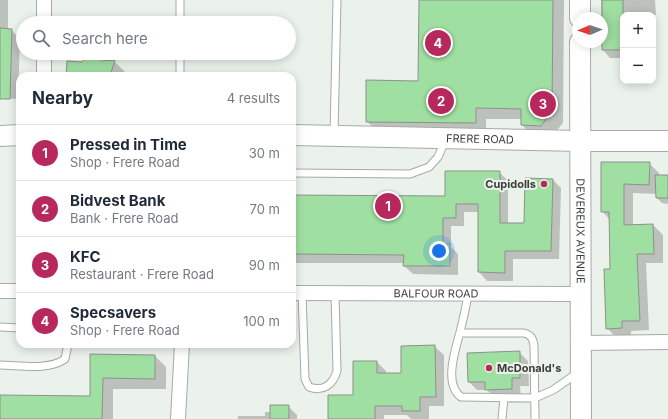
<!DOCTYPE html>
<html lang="en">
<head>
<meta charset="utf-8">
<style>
  :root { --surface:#fff; --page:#f6f6f7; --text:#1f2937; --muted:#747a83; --line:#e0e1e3; --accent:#b7295c }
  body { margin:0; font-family:Inter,sans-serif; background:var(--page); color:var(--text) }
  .controls { position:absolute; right:12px; top:12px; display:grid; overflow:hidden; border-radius:8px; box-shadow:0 2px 10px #0003 }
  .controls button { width:36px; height:36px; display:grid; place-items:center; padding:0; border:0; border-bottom:1px solid var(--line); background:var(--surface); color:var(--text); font:20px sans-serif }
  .compass { position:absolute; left:572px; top:12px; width:36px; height:36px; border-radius:50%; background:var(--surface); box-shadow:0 2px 10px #0003; rotate:268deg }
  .you { position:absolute; left:439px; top:251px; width:14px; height:14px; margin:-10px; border:3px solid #fff; border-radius:50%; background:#1a73e8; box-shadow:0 0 0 6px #1a73e833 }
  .badge { display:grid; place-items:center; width:26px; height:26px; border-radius:50%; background:var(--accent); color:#fff; font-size:13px; font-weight:700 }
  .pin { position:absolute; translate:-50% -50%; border:2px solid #fff; box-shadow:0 1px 4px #0006 }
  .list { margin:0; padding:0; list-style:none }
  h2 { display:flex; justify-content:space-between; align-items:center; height:52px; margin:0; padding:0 16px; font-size:17px }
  h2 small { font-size:13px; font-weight:400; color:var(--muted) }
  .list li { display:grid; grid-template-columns:26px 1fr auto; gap:12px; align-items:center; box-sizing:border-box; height:56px; padding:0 16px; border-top:1px solid var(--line) }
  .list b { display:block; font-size:15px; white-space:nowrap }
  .list p { margin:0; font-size:13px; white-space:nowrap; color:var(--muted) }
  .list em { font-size:13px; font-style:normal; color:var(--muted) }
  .icon { flex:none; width:22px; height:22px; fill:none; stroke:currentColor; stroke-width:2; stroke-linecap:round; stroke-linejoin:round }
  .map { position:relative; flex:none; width:668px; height:419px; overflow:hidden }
  .search { position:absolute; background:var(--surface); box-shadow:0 2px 10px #0003; left:16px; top:16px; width:280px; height:44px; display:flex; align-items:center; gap:10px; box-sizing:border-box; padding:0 14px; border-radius:22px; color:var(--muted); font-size:15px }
  .panel { position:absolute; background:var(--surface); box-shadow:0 2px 10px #0003; left:16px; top:72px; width:280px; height:276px; border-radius:12px }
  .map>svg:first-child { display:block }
  .shadow { fill:#0003 }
  .building { fill:#a0dfa2; stroke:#8c918c }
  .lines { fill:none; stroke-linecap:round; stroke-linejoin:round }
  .lane-casing { stroke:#a5aba5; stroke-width:9 }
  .street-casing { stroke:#a5aba5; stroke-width:16 }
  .secondary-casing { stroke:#a5aba5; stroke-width:22 }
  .lane { stroke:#fff; stroke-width:7 }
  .street { stroke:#fff; stroke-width:14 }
  .secondary { stroke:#fff; stroke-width:20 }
  .poi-dot { fill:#b7295c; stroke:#ebf2eb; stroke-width:1.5 }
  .labels { text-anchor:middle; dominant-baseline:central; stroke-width:4; stroke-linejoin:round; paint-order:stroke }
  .street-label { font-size:11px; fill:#3b3d3b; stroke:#ebf2eb }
  .poi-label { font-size:11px; font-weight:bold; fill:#3b3d3b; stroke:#ebf2eb; text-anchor:end }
</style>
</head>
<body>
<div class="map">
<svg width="668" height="419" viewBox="0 0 668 419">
  <rect width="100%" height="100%" fill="#ebf2eb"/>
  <path class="shadow" d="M0 0H8V30H11L20 38 18 99 0 98Z
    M420 0H564L563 123 552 136H533L522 125V119H486V133H378L367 121 419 82Z
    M601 0H655L656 15H623V58H610L602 49Z
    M91 53 101 62 114 61 125 72 124 76H63L83 63Z
    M602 163H649L659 173V176H668V204L662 203 657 198V194L633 193V226L653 225 663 235V263H646L649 330 631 331V338H617L607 328 611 270 610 220 602 211Z
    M499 172 508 181V224H525L553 180 561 188 559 259H513V281H487L479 272V212H464V226H451V247L458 254V275L413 274 404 266V263H292V196L446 197Z
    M434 346 444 355V406H429V419H411L407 415H384V419H329L354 396 377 362 386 371V374H402Z
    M519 352 528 361 529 386H520L521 397 495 398 487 390H477L469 382Z
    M91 355 155 356 166 367V389H113V419H0V396L91 397Z
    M288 406 297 415V419H238V416H265V412H271Z"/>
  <path class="building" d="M419 0H553L552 111 541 126 521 125V109L476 108V123L366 122V80L418 81Z
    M602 0H623V50H602Z
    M0 28 12 29 10 99H0Z
    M90 53 102 61 115 60 110 76H66L67 61 82 62Z
    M601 162H650L649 185 624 184V225L653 224 654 254H637L640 321H622V328L606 329 604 269H610L609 212H601Z
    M445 171H500V223H524L525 178 553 179 551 251H505V273L478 272V204H456V218H443V244H450V266H403L404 255 292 254V195L445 196Z
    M655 175H668V198H656Z
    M435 345 436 397H420V411H402V406H375V419H328V395H353V361H377V373H401V346Z
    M520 351V378H512V389L485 390V382H468L467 353Z
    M90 354 155 355V379L103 378 102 419H0V395L90 396Z
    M270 405H289V419H270Z"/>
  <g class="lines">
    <g class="lane-casing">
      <path id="lane" d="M180 0V23
        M180 53V76
        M334 134 337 0
        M292 173 410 174 429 167 438 157 445 141
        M302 293 305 379 309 387C323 392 333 385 337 371L335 293
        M468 295C466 307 463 320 460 332 456 348 443 384 461 397L535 398 553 390 579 372
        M0 327 20 328
        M460 333H524C531 335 533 338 534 346L535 419
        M0 365C19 365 48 371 65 359L68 344
        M502 419 504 398"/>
    </g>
    <g class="street-casing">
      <g id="street">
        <path d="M44 23V0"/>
        <path d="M44 76V53"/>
        <path d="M0 291H20"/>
        <path id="s1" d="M292 293 580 294"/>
        <path d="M581 343 668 342"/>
        <path d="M178 419 182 344"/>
      </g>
    </g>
    <g class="secondary-casing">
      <g id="secondary">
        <path d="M580 0V18"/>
        <path id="s2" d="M580 42 581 419"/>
        <path id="s3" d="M292 135 581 141H668"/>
        <path d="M0 136 20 135"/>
      </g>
    </g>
    <use href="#lane" class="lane"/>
    <use href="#street" class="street"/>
    <use href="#secondary" class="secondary"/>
  </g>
  <g class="poi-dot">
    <circle cx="544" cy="184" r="4"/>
    <circle cx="489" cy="368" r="4"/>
  </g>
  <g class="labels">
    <g class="street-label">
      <text stroke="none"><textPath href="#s3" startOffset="188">FRERE ROAD</textPath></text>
      <text stroke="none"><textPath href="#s2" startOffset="189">DEVEREUX AVENUE</textPath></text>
      <text stroke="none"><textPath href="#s1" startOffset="144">BALFOUR ROAD</textPath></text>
    </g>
    <g class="poi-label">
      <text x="536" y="184">Cupidolls</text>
      <text x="497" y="368" text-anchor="start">McDonald's</text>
    </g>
  </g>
</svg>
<div class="controls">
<button>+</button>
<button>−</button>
</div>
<svg class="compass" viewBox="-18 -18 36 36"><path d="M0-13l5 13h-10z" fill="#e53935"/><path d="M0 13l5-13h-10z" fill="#747a83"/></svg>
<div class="you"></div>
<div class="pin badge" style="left:388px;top:206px">1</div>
<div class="pin badge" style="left:441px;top:101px">2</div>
<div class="pin badge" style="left:543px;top:104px">3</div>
<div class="pin badge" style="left:438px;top:43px">4</div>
<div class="search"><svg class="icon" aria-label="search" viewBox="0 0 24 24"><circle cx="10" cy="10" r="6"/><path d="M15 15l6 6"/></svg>Search here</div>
<section class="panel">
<h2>Nearby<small>4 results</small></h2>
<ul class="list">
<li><span class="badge">1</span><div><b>Pressed in Time</b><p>Shop · Frere Road</p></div><em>30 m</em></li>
<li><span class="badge">2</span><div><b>Bidvest Bank</b><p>Bank · Frere Road</p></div><em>70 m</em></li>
<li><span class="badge">3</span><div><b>KFC</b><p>Restaurant · Frere Road</p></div><em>90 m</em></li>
<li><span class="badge">4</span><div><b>Specsavers</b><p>Shop · Frere Road</p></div><em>100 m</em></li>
</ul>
</section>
</div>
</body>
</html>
